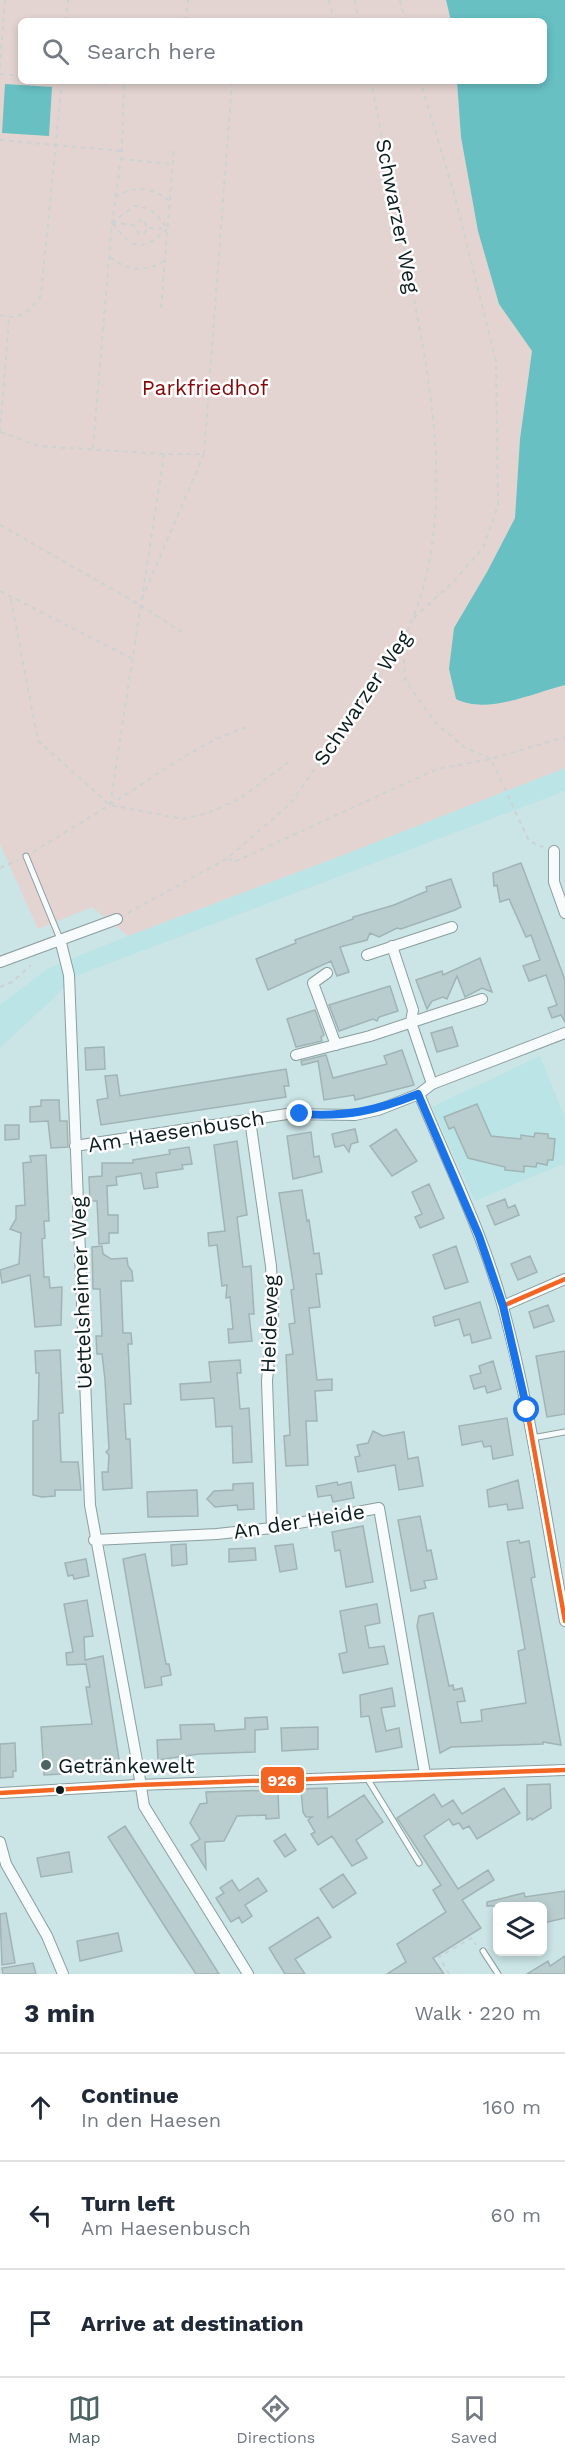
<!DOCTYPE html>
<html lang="en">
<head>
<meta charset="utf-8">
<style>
  :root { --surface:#fff; --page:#f2f2f3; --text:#1f2937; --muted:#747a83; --line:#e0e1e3; --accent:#4e6364 }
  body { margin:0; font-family:"Work Sans",sans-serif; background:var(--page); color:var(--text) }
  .controls { position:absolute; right:18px; bottom:18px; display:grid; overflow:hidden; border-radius:9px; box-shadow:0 3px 9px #0003 }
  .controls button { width:54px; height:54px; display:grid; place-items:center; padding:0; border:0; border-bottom:2px solid var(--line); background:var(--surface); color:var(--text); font:30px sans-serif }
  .stop { position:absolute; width:18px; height:18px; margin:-14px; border:4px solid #1a73e8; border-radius:50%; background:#fff }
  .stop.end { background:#1a73e8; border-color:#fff; box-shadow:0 2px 6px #0008 }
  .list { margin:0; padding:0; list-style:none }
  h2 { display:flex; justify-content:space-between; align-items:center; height:78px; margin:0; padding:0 24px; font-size:26px }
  h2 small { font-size:20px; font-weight:400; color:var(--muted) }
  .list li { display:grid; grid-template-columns:39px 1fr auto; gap:18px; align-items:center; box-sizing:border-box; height:108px; padding:0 24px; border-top:2px solid var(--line) }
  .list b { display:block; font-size:22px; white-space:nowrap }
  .list p { margin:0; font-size:20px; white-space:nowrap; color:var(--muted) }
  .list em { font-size:20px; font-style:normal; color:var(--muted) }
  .icon { flex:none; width:33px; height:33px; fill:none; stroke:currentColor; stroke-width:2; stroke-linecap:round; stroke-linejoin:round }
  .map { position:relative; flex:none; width:565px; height:1974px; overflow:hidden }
  .search { position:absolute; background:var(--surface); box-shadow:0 3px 9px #0003; left:18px; right:18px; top:18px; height:66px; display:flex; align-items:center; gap:15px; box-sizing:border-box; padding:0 21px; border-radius:9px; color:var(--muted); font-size:22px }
  .sheet { height:402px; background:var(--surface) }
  nav { display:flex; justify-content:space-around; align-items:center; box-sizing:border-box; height:84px; border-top:2px solid var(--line); background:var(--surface); font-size:16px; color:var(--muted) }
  nav a { display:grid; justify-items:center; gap:3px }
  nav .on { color:var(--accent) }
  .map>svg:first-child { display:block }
  .built { fill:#bae4e6 }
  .green { fill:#e4d4d1 }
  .water { fill:#68c0c3 }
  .building { fill:#b9cdce; stroke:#a1b4b5; stroke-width:1.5 }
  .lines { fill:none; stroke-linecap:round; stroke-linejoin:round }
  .service-casing { stroke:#8b9e9f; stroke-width:7 }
  .minor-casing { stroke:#8b9e9f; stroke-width:12 }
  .path { stroke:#ccd3d3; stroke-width:2; stroke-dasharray:4.5 4.5; stroke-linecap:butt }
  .service { stroke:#f7fbfb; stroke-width:5 }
  .minor { stroke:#f7fbfb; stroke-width:10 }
  .bus-1-casing { stroke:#fff; stroke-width:9 }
  .bus-1 { stroke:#f26522; stroke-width:4.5 }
  .route { stroke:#1a73e8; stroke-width:8 }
  .poi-dot { fill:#4e6364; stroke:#fff; stroke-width:2 }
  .bus-dot { fill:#0b1d1e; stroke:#fff; stroke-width:2 }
  .labels { text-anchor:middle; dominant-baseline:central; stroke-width:5; stroke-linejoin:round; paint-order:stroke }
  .street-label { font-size:21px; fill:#0b1d1e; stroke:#fff }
  .park-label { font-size:21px; fill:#860708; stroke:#fff }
  .poi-label { font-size:21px; fill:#0b1d1e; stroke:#fff; text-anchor:start }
  .line-badge { stroke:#fff; stroke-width:2 }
  .badge-label { font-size:16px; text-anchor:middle; font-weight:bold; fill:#fff }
</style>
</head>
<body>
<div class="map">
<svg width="565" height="1974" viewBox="0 0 565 1974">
  <rect width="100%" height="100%" fill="#cbe4e5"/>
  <path class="built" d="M565 768V791L78 975 0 1048V1005L47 969 128 936 330 860Z
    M540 1056 565 1118V1163L475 1201 432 1107Z"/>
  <path class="green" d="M0 0H446L451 21H21V81H457L461 137 499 304 532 350 520 439 515 518 487 572 488 705 565 685V768L330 860 128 936 92 907 38 929 0 844Z"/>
  <path class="water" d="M446 0H565V685C533 693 487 715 456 699L449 669 454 628 487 572 515 518 520 439 532 351 499 304 478 231 461 137 457 81H544V21H451Z
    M5 84 52 87 49 136 2 133Z"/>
  <path class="building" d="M521 863 565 980V1022L561 1015 552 1018 548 1008 557 1005 546 975 529 981 523 966 540 960 531 935 526 937 509 899 500 902 497 885 494 886 493 873Z
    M451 879 461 907 455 910 401 929 397 928 379 937 370 933 367 940 340 947 349 972 337 976 331 961 268 990 256 959 296 943 295 940 353 919V917L394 905 427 891 426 887Z
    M480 958 492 992 482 988 465 997 457 976 447 999 443 997 432 1001 427 1009 416 980 442 971 443 975Z
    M390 986 398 1011 379 1017 377 1021 373 1019 339 1031 329 1005Z
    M315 1010 324 1035 321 1037 322 1041 296 1047 287 1019Z
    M452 1027 458 1046 437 1052 431 1033Z
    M104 1047 105 1069 86 1070 85 1048Z
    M402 1050 414 1085 355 1100 354 1095 324 1100 318 1061 302 1065 301 1061 326 1055 333 1078 387 1064 384 1056Z
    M286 1069 289 1086H284L286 1097 101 1125 97 1100 108 1098 105 1076 117 1075 120 1096Z
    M41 1100H59L60 1121H67L68 1147 51 1148 48 1121 30 1122V1107L41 1106Z
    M477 1104 491 1136 521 1139V1135L534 1137 535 1133 548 1134V1138L555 1139 553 1160H548L547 1165 537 1163 536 1167 524 1166V1172L505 1170V1167L468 1158 454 1127 449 1129 444 1117Z
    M5 1125H19V1139L5 1140Z
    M355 1129 358 1142 351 1144 349 1152 344 1145 335 1147 332 1134Z
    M396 1129 417 1161 392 1176 370 1146Z
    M311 1132 314 1157 319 1156 322 1172 293 1179 287 1136Z
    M237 1141 247 1215 237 1217 243 1267 251 1266 254 1314H249L252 1341 229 1343 228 1329H233L230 1297 226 1298 227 1285 222 1286 217 1245 209 1246 208 1233 225 1231 214 1145Z
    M189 1147 192 1164 182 1165 183 1169 156 1173 158 1187 144 1189 141 1173 116 1177 117 1185 107 1186 108 1215H118V1233H109V1243L99 1244 97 1201H90L89 1177 102 1176V1163H133V1160L170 1154 169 1150Z
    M46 1155 49 1221H44L45 1238 42 1239 44 1277H49L50 1288 62 1287 61 1325 35 1327 30 1275 2 1283 0 1270 19 1264 21 1233 10 1229 16 1219V1206L25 1205 23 1163 31 1162 30 1156Z
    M429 1184 444 1218 420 1228 415 1217 422 1214 412 1192Z
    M302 1190 307 1221 309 1220 314 1254 319 1253 322 1274H316L320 1307 309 1308 317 1380 332 1379V1390L315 1391 317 1421H306L308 1465 286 1466 284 1436 290 1435 286 1355 293 1354 289 1324 295 1323 291 1290 294 1289 279 1193Z
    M505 1199 508 1208 515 1205 519 1215 495 1225 487 1206Z
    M102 1246 103 1254 111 1259 127 1258 128 1266 132 1271 133 1281H121L123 1333H131L132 1344H128L131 1404H124L126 1439H130L132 1488 103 1490 102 1472H108L109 1455 106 1452 109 1449 105 1380 102 1354H97L96 1336H102L100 1289H93L92 1247Z
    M456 1246 468 1282 445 1289 433 1255Z
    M530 1256 537 1272 518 1280 511 1264Z
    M480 1302 491 1338 472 1343 470 1334 464 1336 459 1319 435 1326 433 1317Z
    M548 1305 554 1321 534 1328 529 1312Z
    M60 1350 63 1413H59L61 1462H78L81 1490H55V1496L42 1497 33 1495V1421L38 1420 39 1373H36L35 1351Z
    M565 1351V1414L547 1417 536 1356Z
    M240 1360 241 1373H237L240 1409 249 1408 252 1462 233 1463 232 1426 216 1427 214 1398 181 1400 180 1384 211 1382 209 1362Z
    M493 1361 501 1389 487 1393 485 1386 474 1389 470 1376 481 1373 479 1366Z
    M507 1418 513 1455 493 1459 491 1446 484 1447 482 1441 462 1445 459 1426Z
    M373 1431 383 1436 404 1432 408 1459 418 1457 423 1486 399 1490 395 1465 358 1472 355 1457 360 1456 357 1445 368 1443Z
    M518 1480 523 1508 508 1510 507 1504 489 1507 487 1490Z
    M337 1482 338 1485 351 1482 354 1498 333 1502 331 1495 318 1497 316 1486Z
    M253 1483 254 1509 238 1510 237 1505 215 1507 207 1499 214 1491 233 1490V1484Z
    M197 1490 198 1516 148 1517 147 1492Z
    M420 1516 427 1551 431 1550 437 1579 424 1581 426 1588 411 1591 398 1520Z
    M363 1526 373 1582 346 1587 340 1550 335 1551 332 1532Z
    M519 1540 520 1543 529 1541 535 1577 531 1578 561 1745 543 1742V1744L451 1747 440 1753 417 1626 419 1616 433 1613 449 1686 453 1685 454 1690 462 1688 465 1701 457 1702 461 1723 482 1721 481 1710 526 1703 518 1651 525 1649 507 1542Z
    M186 1544 187 1564 172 1566 171 1545Z
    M293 1544 297 1569 280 1572 275 1546Z
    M255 1548 256 1560 229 1562V1549Z
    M145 1554 166 1664H169L171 1675 161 1677 162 1685 145 1688 123 1559Z
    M86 1559 89 1576 74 1579 73 1575 68 1576 65 1563Z
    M87 1600 93 1636 84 1637 85 1660 103 1656 120 1766 114 1767 115 1771 44 1775 41 1727 92 1724 86 1687H90L86 1664 67 1665 66 1653 73 1652 64 1604Z
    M377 1604 380 1623 365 1626 369 1648 384 1646 388 1664 343 1673 339 1654 347 1652 340 1611Z
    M392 1688 395 1706 381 1708 386 1731 399 1728 402 1747 376 1752 369 1716 361 1717 360 1695Z
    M267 1717 268 1729 255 1730V1752L199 1754 158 1760 157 1740 181 1739 180 1725 214 1724 215 1731 245 1729V1718Z
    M318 1727V1749L282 1751 281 1728Z
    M15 1743 16 1771H13V1777L0 1778V1744Z
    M550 1784 551 1808 532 1820 531 1818 527 1820V1785Z
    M327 1788 328 1818 364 1795 383 1822 356 1840 367 1858 352 1866 332 1836 318 1845 311 1834 315 1832 308 1820 312 1817H306L303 1812 301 1789Z
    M504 1788 520 1813 477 1839 469 1826 463 1829 459 1823 453 1825 449 1819 424 1836 458 1889 488 1870 494 1880 462 1900 481 1928 433 1958 444 1974H387L406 1962 397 1944 446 1912 433 1890 441 1885 397 1818 434 1794 442 1807 453 1800 462 1814Z
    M278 1790 279 1818 266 1819V1815L237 1816 224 1841 205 1842 206 1869 191 1845 200 1839 190 1823 200 1804 207 1803 206 1792Z
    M125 1826 180 1912 219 1974H196L169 1933 108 1837Z
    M285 1834 296 1850 285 1857 274 1841Z
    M69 1852 72 1872 41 1877 37 1858Z
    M343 1874 356 1893 333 1908 320 1889Z
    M258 1878 267 1891 245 1905 252 1916 242 1923 239 1917 231 1922 216 1898 224 1893 220 1888 232 1880 239 1891Z
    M565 1891V1918L543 1923V1906H487V1902L524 1893 525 1897Z
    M6 1913 15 1963 2 1965 0 1914Z
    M318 1917 331 1937 295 1959 305 1974H285L269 1948Z
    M118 1933 122 1951 80 1961 77 1941Z
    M565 1956V1974H527L548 1961 550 1966Z
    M33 1963 36 1974H3L2 1968Z"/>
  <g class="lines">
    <g class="service-casing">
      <path id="service" d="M26 856 60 939
        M532 1438 565 1432
        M367 1778 419 1863
        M483 1951 498 1974"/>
    </g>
    <g class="minor-casing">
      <path id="minor" d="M554 851V882L565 913
        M60 939 69 975 90 1505 137 1761 144 1806 248 1974
        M367 955 452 927
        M0 962 117 919
        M327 973 313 983 336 1045
        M296 1055 370 1036 482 999
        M432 1084 565 1033
        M419 1094C448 1164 483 1233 503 1307 531 1409 545 1516 565 1621
        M250 1120 271 1266 273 1312 267 1381 272 1528
        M75 1146 287 1114 355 1115 378 1110 419 1094 432 1084 411 1022 413 1010 392 946
        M503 1306 565 1279
        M94 1540 217 1534 272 1528 379 1508 425 1774
        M0 1793 138 1785 565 1770
        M0 1842 6 1864 47 1936 63 1974"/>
    </g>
    <path class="path" d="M329 0 334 21
      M355 0 359 21
      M400 0 405 21
      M66 21 68 0
      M186 21 188 0
      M0 67 5 0
      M0 74 21 76
      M76 81 104 84 119 81
      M0 140 122 151
      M120 159 173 164
      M115 197C137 185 150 187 170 201
      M112 223 134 206C152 207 158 215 167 229
      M112 223 134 225 142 219 148 228 143 234H139L134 225
      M113 224C134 251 143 251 167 229
      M149 228 167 229
      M110 257C129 271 143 273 164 261
      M161 308 174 149
      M0 315C19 321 31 311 41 295L62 81
      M0 432 39 446 164 454H204L232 81
      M0 432 9 318
      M93 448 112 223 122 151 124 81
      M0 525 140 605 182 632
      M0 591 131 658
      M11 599 38 741 110 805 183 819 208 813 239 799 290 761
      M142 599 204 454
      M414 618 453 582 483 548 498 506 496 361 454 193 420 81
      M403 641 405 680 435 722 464 747 491 759 529 841 543 847
      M110 805 164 455
      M33 852C64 833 94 815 124 796 164 770 202 741 248 727
      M228 858 234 862 437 769 491 759 565 737
      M0 868 18 860
      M128 913 228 858 291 803 403 641C460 524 432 390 408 269 396 206 383 144 371 81
      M0 987 12 982 31 965
      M449 1974 439 1957 471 1938 476 1945"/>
    <use href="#service" class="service"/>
    <use href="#minor" class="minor"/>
    <g class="bus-1-casing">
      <path id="bus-1" d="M565 1279 503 1306 527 1410 565 1621
        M0 1793 138 1785 565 1770"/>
    </g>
    <use href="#bus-1" class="bus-1"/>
  </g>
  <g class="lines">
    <path class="route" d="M300 1114C347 1117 375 1111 418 1094L479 1236 503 1306 527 1410"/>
  </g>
  <circle class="poi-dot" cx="46" cy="1765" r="6"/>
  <circle class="bus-dot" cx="60" cy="1790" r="5"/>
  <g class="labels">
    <g class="street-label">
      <text transform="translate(398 216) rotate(79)">Schwarzer Weg</text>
      <text transform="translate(362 698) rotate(-56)">Schwarzer Weg</text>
      <text transform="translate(176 1131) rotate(-9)">Am Haesenbusch</text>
      <text transform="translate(81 1293) rotate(-92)">Uettelsheimer Weg</text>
      <text transform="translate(269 1324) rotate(-88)">Heideweg</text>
      <text transform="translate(299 1521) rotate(-9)">An der Heide</text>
    </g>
    <g class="park-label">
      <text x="205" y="387">Parkfriedhof</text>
    </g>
    <g class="poi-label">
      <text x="58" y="1765">Getränkewelt</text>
    </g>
  </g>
  <rect class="line-badge" x="260" y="1766" width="45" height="28" rx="6" fill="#f26522"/>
  <g class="badge-label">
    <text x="282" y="1786">926</text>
  </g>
</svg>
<div class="controls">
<button><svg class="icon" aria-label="layers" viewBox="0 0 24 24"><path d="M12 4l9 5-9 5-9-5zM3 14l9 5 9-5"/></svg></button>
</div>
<div class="stop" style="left:527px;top:1410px"></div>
<div class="stop end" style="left:300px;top:1114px"></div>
<div class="search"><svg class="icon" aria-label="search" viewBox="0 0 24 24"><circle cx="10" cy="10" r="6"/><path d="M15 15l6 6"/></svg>Search here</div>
</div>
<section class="sheet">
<h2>3 min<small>Walk · 220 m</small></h2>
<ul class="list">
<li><svg class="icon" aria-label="ahead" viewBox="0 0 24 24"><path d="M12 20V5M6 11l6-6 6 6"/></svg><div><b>Continue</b><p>In den Haesen</p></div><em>160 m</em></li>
<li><svg class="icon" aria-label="left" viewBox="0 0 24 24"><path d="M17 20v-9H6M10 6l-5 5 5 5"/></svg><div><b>Turn left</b><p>Am Haesenbusch</p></div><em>60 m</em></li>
<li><svg class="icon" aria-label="arrive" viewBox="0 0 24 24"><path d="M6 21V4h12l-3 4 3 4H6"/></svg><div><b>Arrive at destination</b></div></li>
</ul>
</section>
<nav>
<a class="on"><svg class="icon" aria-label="map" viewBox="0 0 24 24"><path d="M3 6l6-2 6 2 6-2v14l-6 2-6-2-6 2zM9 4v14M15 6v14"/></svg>Map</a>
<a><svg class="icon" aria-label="directions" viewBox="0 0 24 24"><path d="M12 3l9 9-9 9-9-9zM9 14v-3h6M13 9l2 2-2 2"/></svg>Directions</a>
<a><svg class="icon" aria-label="saved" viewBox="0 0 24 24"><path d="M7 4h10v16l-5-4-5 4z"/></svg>Saved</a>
</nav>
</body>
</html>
